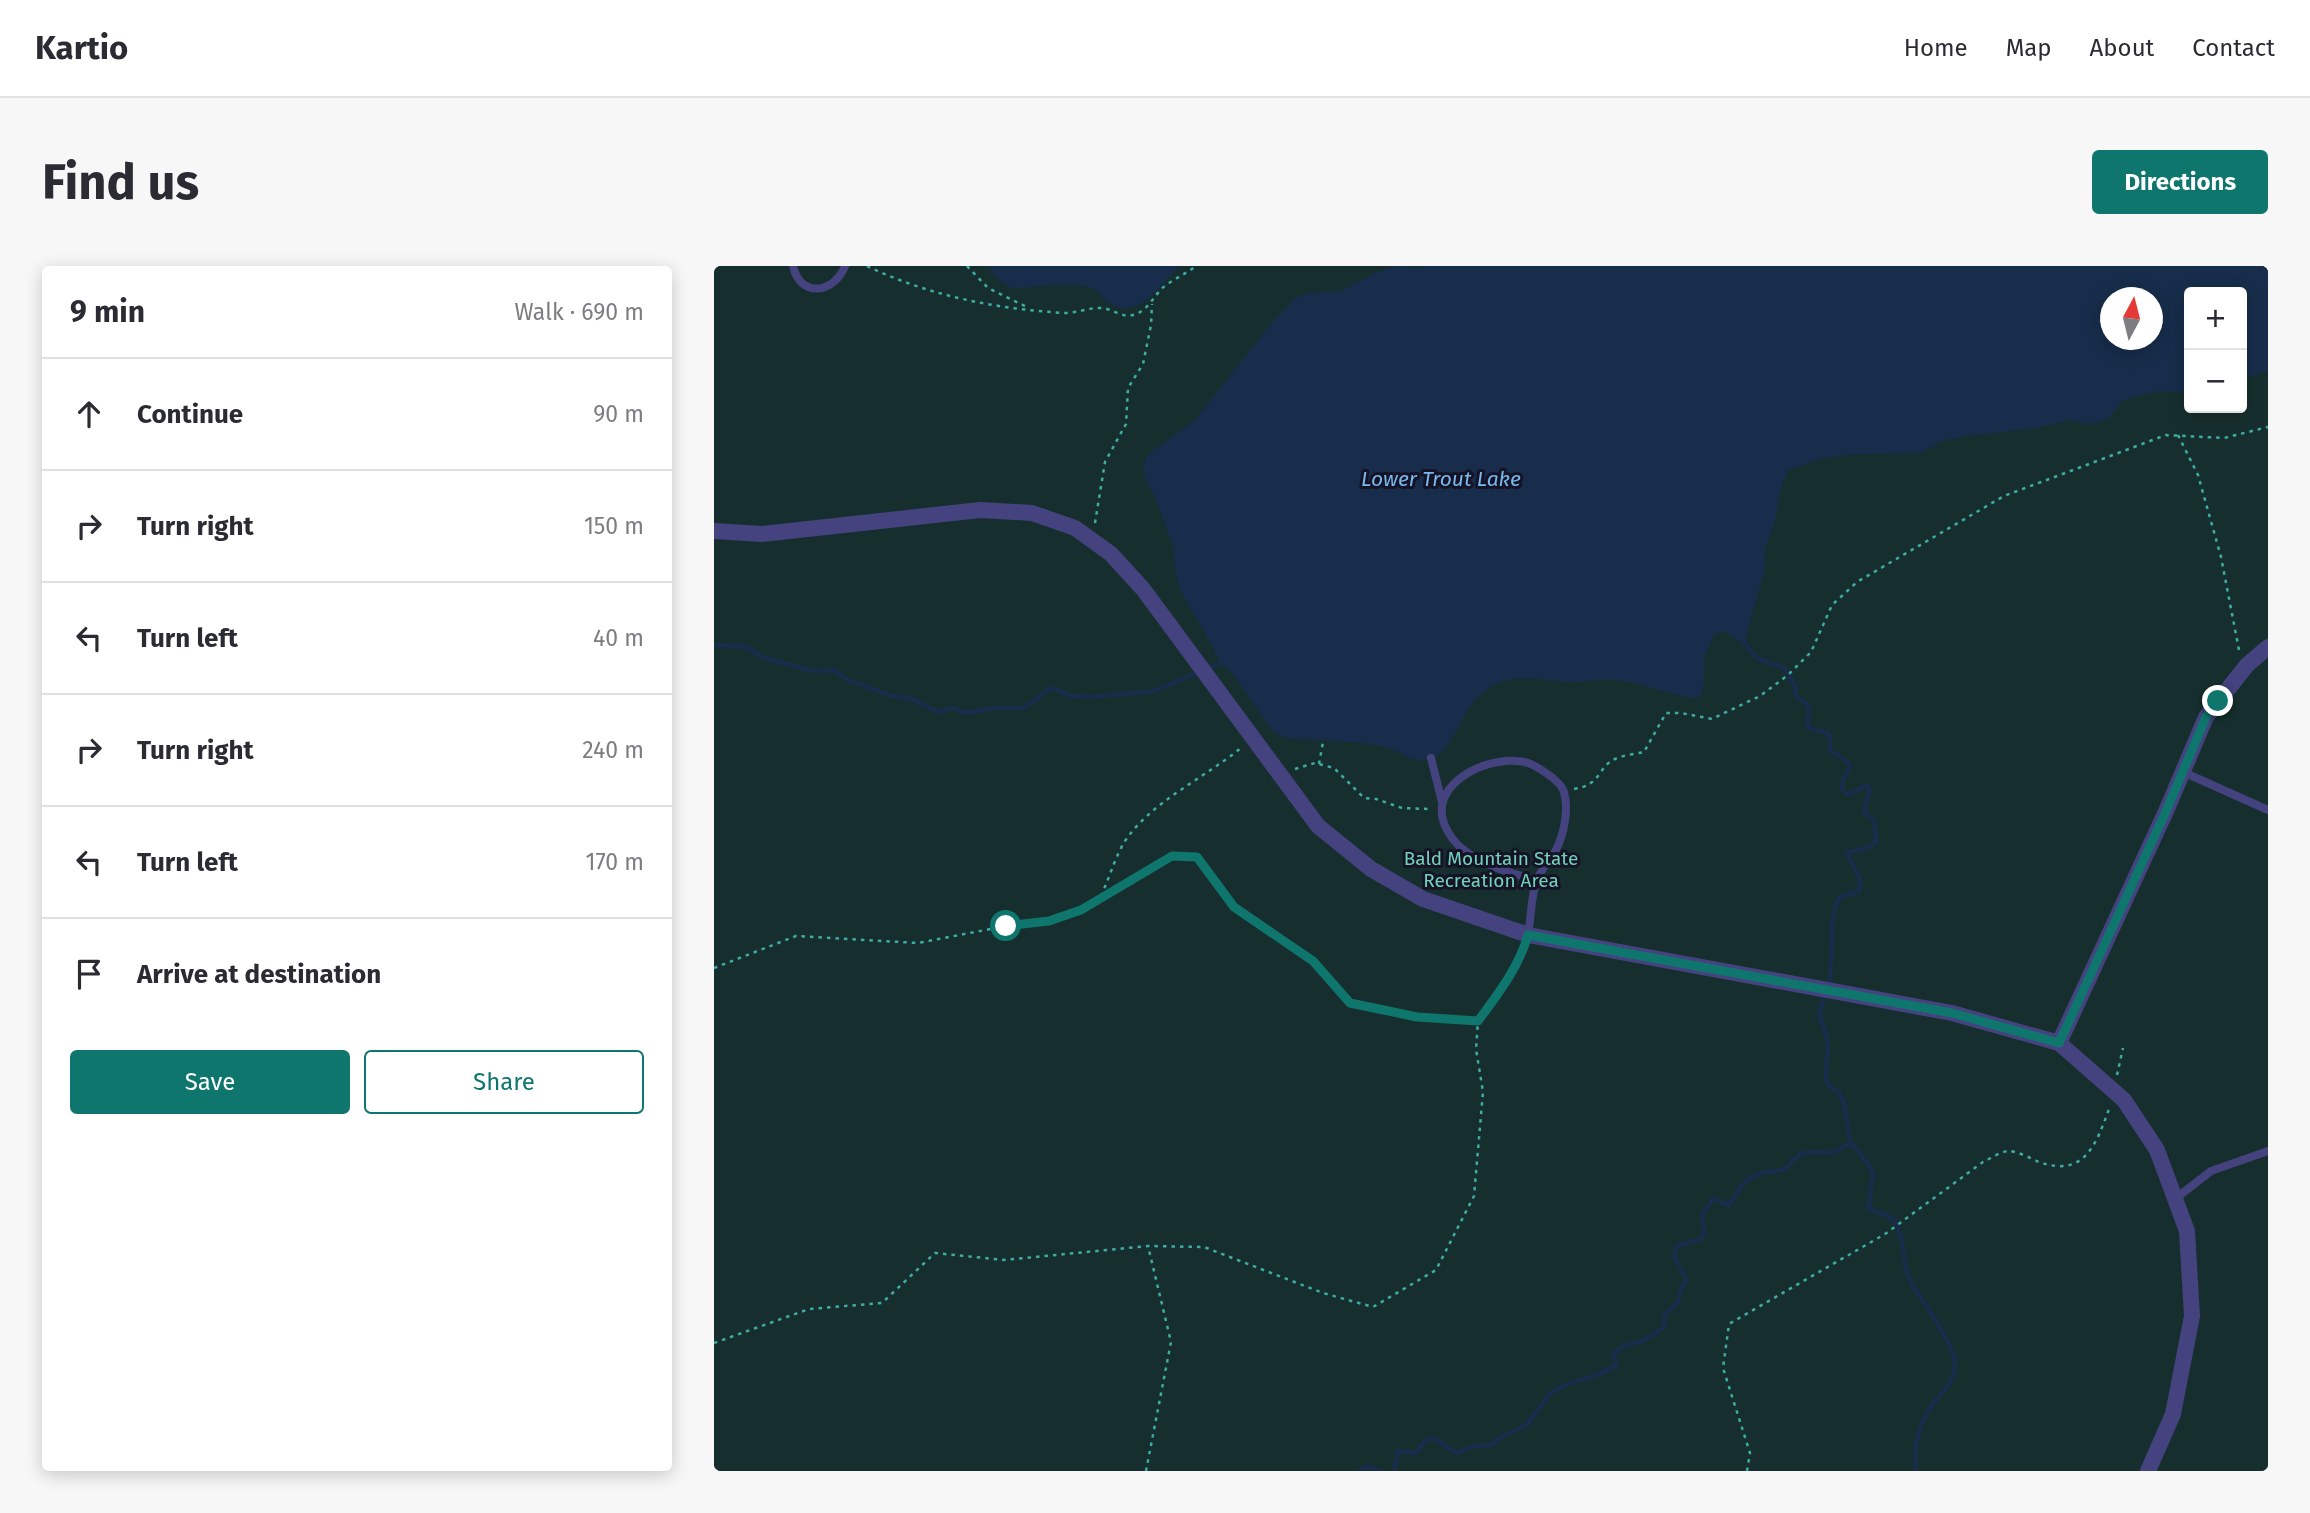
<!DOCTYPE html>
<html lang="en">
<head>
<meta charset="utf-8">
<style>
  :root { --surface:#fff; --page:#f7f7f7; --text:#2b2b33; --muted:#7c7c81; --line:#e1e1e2; --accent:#0f766e }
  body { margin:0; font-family:"Fira Sans",sans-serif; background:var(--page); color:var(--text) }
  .controls { position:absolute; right:21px; top:21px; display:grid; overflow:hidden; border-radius:7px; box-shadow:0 4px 18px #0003 }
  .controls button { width:63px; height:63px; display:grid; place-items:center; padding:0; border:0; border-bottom:2px solid var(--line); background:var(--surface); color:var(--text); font:35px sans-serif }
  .compass { position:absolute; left:1386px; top:21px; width:63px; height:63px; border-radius:50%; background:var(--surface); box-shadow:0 4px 18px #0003; rotate:7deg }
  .stop { position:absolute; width:21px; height:21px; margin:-16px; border:5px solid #0f766e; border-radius:50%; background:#fff }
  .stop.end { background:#0f766e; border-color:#fff; box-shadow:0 2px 7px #0008 }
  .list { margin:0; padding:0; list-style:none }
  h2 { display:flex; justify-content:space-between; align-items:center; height:91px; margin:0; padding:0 28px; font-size:30px }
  h2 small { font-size:23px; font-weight:400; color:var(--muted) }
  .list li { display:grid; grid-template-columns:46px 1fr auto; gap:21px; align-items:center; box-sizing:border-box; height:112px; padding:0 28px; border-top:2px solid var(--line) }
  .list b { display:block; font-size:26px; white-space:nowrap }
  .list em { font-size:23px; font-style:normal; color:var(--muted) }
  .actions { display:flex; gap:14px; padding:21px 28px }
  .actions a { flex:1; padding:16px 0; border:2px solid var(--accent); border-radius:7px; text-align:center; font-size:24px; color:var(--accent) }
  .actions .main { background:var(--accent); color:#fff }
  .icon { flex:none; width:38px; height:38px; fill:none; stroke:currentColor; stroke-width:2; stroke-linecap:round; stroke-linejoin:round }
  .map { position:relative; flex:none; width:1554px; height:1205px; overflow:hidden; border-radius:7px }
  header { display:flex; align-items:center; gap:42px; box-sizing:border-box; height:98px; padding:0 35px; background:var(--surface); border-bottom:2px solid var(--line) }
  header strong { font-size:33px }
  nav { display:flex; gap:38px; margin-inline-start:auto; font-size:24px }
  .intro { display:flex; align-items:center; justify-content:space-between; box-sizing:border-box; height:168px; padding:0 42px }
  h1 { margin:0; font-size:49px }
  .button { padding:18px 32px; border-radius:7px; background:var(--accent); color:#fff; font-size:24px; font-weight:700 }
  main { display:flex; gap:42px; padding:0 42px }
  aside { flex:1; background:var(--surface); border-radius:7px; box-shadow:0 4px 18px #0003 }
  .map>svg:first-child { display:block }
  .green { fill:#162f2e; fill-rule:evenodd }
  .water { fill:#172d4b; fill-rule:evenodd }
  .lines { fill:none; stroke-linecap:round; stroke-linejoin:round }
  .stream { stroke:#172d4b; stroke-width:4.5 }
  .path { stroke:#3faca3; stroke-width:2.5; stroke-dasharray:3.5 5; stroke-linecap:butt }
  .lane { stroke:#44437f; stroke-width:8 }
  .street { stroke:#44437f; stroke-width:16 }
  .route { stroke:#0f766e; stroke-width:9 }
  .labels { text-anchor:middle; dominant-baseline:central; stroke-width:6; stroke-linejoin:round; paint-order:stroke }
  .park-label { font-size:19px; fill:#70d3b8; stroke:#161326 }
  .water-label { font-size:21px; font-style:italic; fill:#76baef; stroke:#161326 }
</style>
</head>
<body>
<header>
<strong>Kartio</strong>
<nav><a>Home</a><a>Map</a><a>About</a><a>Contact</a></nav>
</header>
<div class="intro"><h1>Find us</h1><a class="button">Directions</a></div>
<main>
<aside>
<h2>9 min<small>Walk · 690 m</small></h2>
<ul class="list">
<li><svg class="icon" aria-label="ahead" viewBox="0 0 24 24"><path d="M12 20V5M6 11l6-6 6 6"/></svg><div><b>Continue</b></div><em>90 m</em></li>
<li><svg class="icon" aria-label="right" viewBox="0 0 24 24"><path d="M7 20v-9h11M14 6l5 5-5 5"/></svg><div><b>Turn right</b></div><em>150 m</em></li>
<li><svg class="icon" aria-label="left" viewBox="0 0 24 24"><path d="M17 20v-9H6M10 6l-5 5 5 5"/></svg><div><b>Turn left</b></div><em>40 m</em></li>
<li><svg class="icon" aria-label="right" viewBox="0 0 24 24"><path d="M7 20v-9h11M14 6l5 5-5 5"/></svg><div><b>Turn right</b></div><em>240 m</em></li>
<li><svg class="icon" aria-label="left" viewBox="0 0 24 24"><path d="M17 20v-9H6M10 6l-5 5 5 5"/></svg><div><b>Turn left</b></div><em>170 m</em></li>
<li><svg class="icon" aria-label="arrive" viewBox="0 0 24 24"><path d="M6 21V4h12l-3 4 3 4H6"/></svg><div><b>Arrive at destination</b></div></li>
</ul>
<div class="actions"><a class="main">Save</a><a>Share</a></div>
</aside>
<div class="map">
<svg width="1554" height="1205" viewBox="0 0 1554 1205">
  <rect width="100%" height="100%" fill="#161326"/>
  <path class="green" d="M0 0H1554V1205H0ZM1475 26H1528V142H1475ZM1396 32H1438V74H1396Z"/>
  <path class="water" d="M274 0H465C446 20 425 55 395 37 387 32 384 23 374 21 343 15 326 22 297 22L285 14Z
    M681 0 706 2 713 0H1554V105L1528 113V26H1475V127L1443 125 1410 134 1393 153 1383 157 1374 158 1354 154 1323 162 1252 170 1230 174 1209 186 1202 187 1143 188 1109 192 1074 204 1066 225 1062 252 1051 282 1050 306 1031 374 1028 376 1010 365 1001 368 991 389 989 425 985 431 978 432C952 427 926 416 900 414 884 413 868 417 852 416 817 413 791 404 762 433 746 450 738 485 719 492 697 499 692 487 674 482 645 474 603 475 572 472L560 466 517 406 506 397 497 378 468 327 462 310 459 280 443 236 430 210 429 201 431 193 436 187 480 155 556 59 580 33 593 27 627 25 661 7ZM1396 32H1438V74H1396Z"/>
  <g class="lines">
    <path class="stream" d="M1029 375 1042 392 1070 402 1081 420 1082 430 1095 440 1094 460 1099 464 1113 466 1116 471V484L1134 496 1136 501 1129 513 1128 523 1133 528C1142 528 1145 521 1154 520L1156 524 1150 543 1151 548 1160 554 1162 576 1151 583 1132 586 1146 613V624C1140 629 1132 627 1126 632 1113 644 1121 699 1114 720
      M0 379 30 380 48 391 98 405 120 404 133 414 178 430 198 433 224 446 239 442 251 447 279 442H310L334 424 340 422 357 430 375 431 440 425 506 397
      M1111 728 1105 748 1114 775 1112 810 1114 819 1125 826 1130 837 1136 875 1155 899 1159 908 1154 942C1162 947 1177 948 1182 957 1192 977 1187 999 1198 1018 1209 1037 1245 1083 1241 1103 1238 1118 1226 1128 1218 1139 1204 1158 1200 1182 1202 1205
      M646 1205 654 1201 666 1205
      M680 1205 684 1185 702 1187C720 1160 723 1178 743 1187L760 1180 778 1179C787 1167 798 1168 810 1160 824 1150 827 1132 843 1123 863 1112 885 1113 903 1098L899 1089C908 1077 918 1079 930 1074 937 1070 944 1066 950 1061L951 1048 965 1036V1028L972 1013C967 998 958 998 962 980L987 973 990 967 988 949 999 933 1015 939 1028 919 1037 911 1047 907 1070 904 1087 887 1120 886 1137 877"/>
    <path class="path" d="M153 0C215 30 283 43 351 47 364 47 376 41 388 42 399 43 408 52 419 49 437 44 440 26 455 17 464 11 473 7 482 0
      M253 0 274 22 315 42
      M1464 169 1484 209 1507 291 1525 384
      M381 257 391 196 412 158 414 122 429 98 437 59 438 38
      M605 498 609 476
      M581 503 601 497 620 502 650 532 662 533 688 542 715 543
      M860 523C888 519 884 500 901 493 909 489 921 488 930 486L952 447H967L998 453 1046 430 1074 409 1097 386 1118 339 1143 316 1290 230 1452 169 1510 172 1554 161
      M387 630C395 613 401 591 411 575 439 534 491 512 528 481
      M0 702 82 670 204 677 292 660 336 655 367 644 458 590 483 591 520 641 599 695 636 737 703 751 764 755
      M1403 809 1409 782
      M0 1077 95 1043 168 1037 221 987 290 994 434 980 490 981 609 1027 659 1041 722 1004 760 930 769 826 762 783 764 755 784 728 810 682
      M432 1205 457 1076 434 980
      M1033 1205 1036 1187 1009 1102 1015 1058 1171 968 1269 896C1277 892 1286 886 1294 885 1303 885 1316 892 1325 896 1370 912 1382 879 1395 843"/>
    <path class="lane" d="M79 0C86 32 120 28 131 0
      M717 492 728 536
      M1469 506 1554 544
      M814 669C817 652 817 632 822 616 826 604 836 595 842 584 850 568 855 543 850 526 848 519 838 511 832 507 823 501 814 495 803 495 767 492 712 521 732 562 735 568 740 575 745 580 766 599 796 607 823 614
      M1461 933 1497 905 1554 885"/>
    <path class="street" d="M0 265 48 268 266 244 318 247 361 262 397 288 429 323 604 560 657 603 709 633 814 669 1238 747 1345 777 1410 834 1443 884 1473 965 1478 1050 1459 1148 1434 1205
      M1345 777 1453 543 1492 451 1533 399 1554 381"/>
  </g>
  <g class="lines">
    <path class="route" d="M292 660 335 655 367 644 458 590 483 591 520 641 599 695 636 737 703 751 764 755C784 728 805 701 814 669L1238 747 1345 777 1453 543 1492 451 1504 435"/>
  </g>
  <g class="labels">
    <g class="park-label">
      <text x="777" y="592">Bald Mountain State<tspan x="777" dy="22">Recreation Area</tspan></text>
    </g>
    <g class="water-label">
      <text x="727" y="213">Lower Trout Lake</text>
    </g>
  </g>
</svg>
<div class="controls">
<button>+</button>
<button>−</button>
</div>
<svg class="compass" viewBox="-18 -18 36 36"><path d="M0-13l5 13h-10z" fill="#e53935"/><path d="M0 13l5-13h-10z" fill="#7c7c81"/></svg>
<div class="stop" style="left:292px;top:660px"></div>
<div class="stop end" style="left:1504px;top:435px"></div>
</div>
</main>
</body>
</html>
